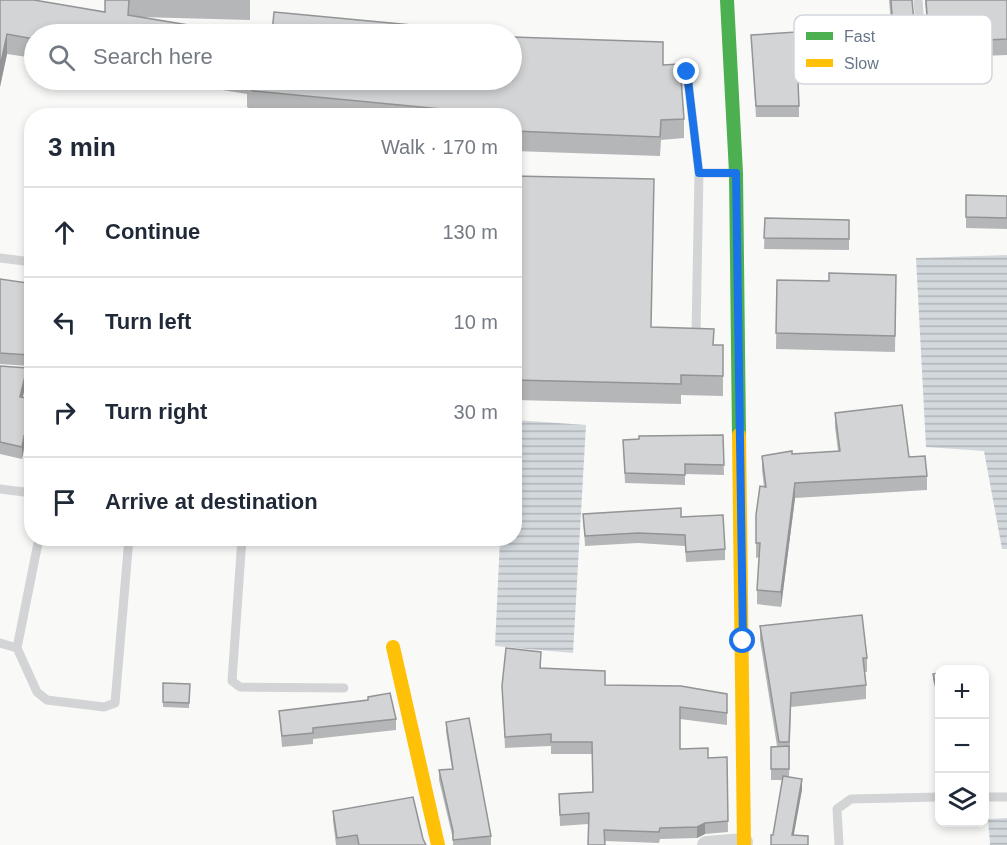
<!DOCTYPE html>
<html lang="en">
<head>
<meta charset="utf-8">
<style>
  :root { --surface:#fff; --page:#f2f2f3; --text:#1f2937; --muted:#747a83; --line:#e0e1e3 }
  body { margin:0; font-family:Arial,sans-serif; background:var(--page); color:var(--text) }
  .controls { position:absolute; right:18px; bottom:18px; display:grid; overflow:hidden; border-radius:12px; box-shadow:0 3px 9px #0003 }
  .controls button { width:54px; height:54px; display:grid; place-items:center; padding:0; border:0; border-bottom:2px solid var(--line); background:var(--surface); color:var(--text); font:30px sans-serif }
  .stop { position:absolute; width:18px; height:18px; margin:-14px; border:4px solid #1a73e8; border-radius:50%; background:#fff }
  .stop.end { background:#1a73e8; border-color:#fff; box-shadow:0 2px 6px #0008 }
  .list { margin:0; padding:0; list-style:none }
  h2 { display:flex; justify-content:space-between; align-items:center; height:78px; margin:0; padding:0 24px; font-size:26px }
  h2 small { font-size:20px; font-weight:400; color:var(--muted) }
  .list li { display:grid; grid-template-columns:39px 1fr auto; gap:18px; align-items:center; box-sizing:border-box; height:90px; padding:0 24px; border-top:2px solid var(--line) }
  .list b { display:block; font-size:22px; white-space:nowrap }
  .list em { font-size:20px; font-style:normal; color:var(--muted) }
  .icon { flex:none; width:33px; height:33px; fill:none; stroke:currentColor; stroke-width:2; stroke-linecap:round; stroke-linejoin:round }
  .map { position:relative; flex:none; width:1007px; height:845px; overflow:hidden }
  .search { position:absolute; background:var(--surface); box-shadow:0 3px 9px #0003; left:24px; top:24px; width:498px; height:66px; display:flex; align-items:center; gap:15px; box-sizing:border-box; padding:0 21px; border-radius:33px; color:var(--muted); font-size:22px }
  .panel { position:absolute; background:var(--surface); box-shadow:0 3px 9px #0003; left:24px; top:108px; width:498px; height:438px; border-radius:24px }
  .map>svg:first-child { display:block }
  .water { fill:url(#water-rules) }
  .lines { fill:none; stroke-linecap:round; stroke-linejoin:round }
  .lane { stroke:#d3d4d5; stroke-width:9 }
  .street { stroke:#d3d4d5; stroke-width:18 }
  .fast { stroke:#4caf50; stroke-width:14 }
  .slow { stroke:#ffc107; stroke-width:14 }
  .wall { fill:#b5b6b7 }
  .shaded-wall { fill:#939495 }
  .building { fill:#d2d4d5; stroke:#939495; stroke-width:1.5 }
  .route { stroke:#1a73e8; stroke-width:8 }
  .key { fill:#fff; stroke:#d2d6dc; stroke-width:1.5 }
  .key-label { font-size:16px; fill:#687689 }
</style>
</head>
<body>
<div class="map">
<svg width="1007" height="845" viewBox="0 0 1007 845">
  <defs>
    <pattern id="water-rules" width="6" height="5" patternUnits="userSpaceOnUse" patternTransform="scale(1.5)"><rect width="6" height="5" fill="#d2d8dc"/><path d="M0 2.5h6" fill="none" stroke="#aeb4b8"/></pattern>
  </defs>
  <rect width="100%" height="100%" fill="#f9f9f8"/>
  <path class="water" d="M1007 255V549H1002L984 451 926 447 916 258Z
    M515 420 586 425 573 653 495 646 500 539 514 538Z
    M1007 818V845H990L988 819Z"/>
  <g class="lines">
    <path class="lane" d="M918 0 923 63
      M687 72 699 173 696 334
      M699 173H734
      M0 258 32 262
      M0 371 32 373
      M0 489 32 493
      M242 538 232 681 240 687 344 688
      M0 643 17 648 37 692 47 700 104 707 115 703 129 538
      M17 648 39 538
      M984 797H1007
      M839 845 837 809 851 799 940 797"/>
    <path class="street" d="M706 845 744 842"/>
    <path class="fast" d="M727 0 736 173 739 435"/>
    <path class="slow" d="M739 435 744 845
      M393 647 438 845"/>
  </g>
  <path class="wall" d="M0 0 105 12V0H250V20L139 17 34 34V58L7 54 0 86Z
    M889 0H912L916 44V59L894 61Z
    M925 0H1007V55L929 58Z
    M751 35 799 106V117H756Z
    M663 65 684 119V138L661 140 660 156 514 151V116H305L253 110 247 107V94L161 80H512Z
    M514 176 652 327 714 345 723 376V396L681 395V404L514 400Z
    M966 195 1007 196V229L966 228Z
    M765 218 849 220V250L764 249Z
    M896 275 895 352 776 349 777 280 829 281Z
    M32 278 29 366 0 364V279L27 283Z
    M0 366 27 379 23 397 32 399V448L31 450 24 448 22 459 0 454Z
    M835 413 909 457 927 476V490L795 498 781 607 757 604V590L759 557 756 558V515L764 487 762 470V456L838 451 835 427Z
    M723 435 724 475 685 474V485L625 483 623 440Z
    M583 514 681 517 725 549V560L686 562 685 546 638 543 585 546Z
    M760 626 867 658V672H865L866 685V699L791 707 789 777 802 790 773 835 783 780H771V747L777 746 760 640Z
    M541 664V668L605 685 727 694V725L680 719V749L708 758 727 757 728 832 705 834 697 838 660 839 659 843 605 841 588 824 560 826 559 794 593 792 592 754H551V746L505 748 502 686Z
    M939 673V703L933 680V674Z
    M163 683 190 684 189 708 163 707Z
    M368 697 396 719V730L313 739V744L282 747 279 711 368 700Z
    M446 722 491 836V845H453V839L439 780V770L452 769 446 732Z
    M333 811 423 839 426 845H336L333 821Z"/>
  <path class="shaded-wall" d="M7 34V54L0 87V67Z
    M32 345V357L29 366V355Z
    M27 368V379L20 408V397Z
    M24 436V448L22 459V447Z
    M795 483V498L781 607V592Z
    M802 779V790L792 845V835Z
    M705 823V834L697 838V827Z"/>
  <path class="building" d="M0 0H34L105 12V0H129L128 15 243 34H34V39L7 34 0 67Z
    M891 0H912L916 44 894 46Z
    M926 0H1007V39L929 43Z
    M274 12 475 31V34H272Z
    M796 32 799 106H756L751 35Z
    M512 37 663 42V65L680 64 684 119 661 120 660 137 514 131V116H493V114L253 91 247 87 248 80H512Z
    M514 176 654 179 651 327 714 329 713 345H723V376L681 375V384L514 380Z
    M966 195 1007 196V218L966 217Z
    M765 218 849 220V239L764 238Z
    M829 273 896 275 895 336 776 333 777 280 829 281Z
    M28 278H32V345L29 355 0 353V279L27 283Z
    M0 366 27 368 20 397 32 399V436L31 438 24 436 22 447 0 442Z
    M902 405 909 457 925 456 927 476 795 483 781 592 757 590 760 543H756V515L760 486 766 487 762 456 792 451V454L840 451 835 413Z
    M723 435 724 465 685 464V475L625 473 623 440 639 439V436Z
    M681 508V517L723 515 725 549 686 552 685 535 638 533 585 536 583 514Z
    M862 615 867 658H863L866 685 791 693 789 742H779L760 626Z
    M506 648 541 652 540 668 605 671V685L681 686 727 694V713L680 707V749L708 748V758L727 757 728 821 705 823 697 827 660 828 659 832 604 830 605 845H588L589 813 560 815 559 794 593 792 592 742H551V734L505 737 502 686Z
    M939 673V698L933 674Z
    M163 683 190 684 189 703 163 702Z
    M390 693 396 719 313 728V733L282 736 279 711 368 700V697Z
    M469 718 491 836 453 840V831L439 770 453 769 446 722Z
    M789 746V769H771V747Z
    M783 776 802 779 792 835 808 836V845H771V835H773Z
    M413 797 423 839 426 845H359L357 835 337 838 333 811Z"/>
  <g class="lines">
    <path class="route" d="M687 72 699 173H736L743 641"/>
  </g>
  <rect x="794" y="15" width="198" height="69" rx="9" class="key"/>
  <rect x="806" y="32" width="27" height="8" fill="#4caf50"/>
  <rect x="806" y="59" width="27" height="8" fill="#ffc107"/>
  <g class="key-label">
    <text x="844" y="42">Fast</text>
    <text x="844" y="69">Slow</text>
  </g>
</svg>
<div class="controls">
<button>+</button>
<button>−</button>
<button><svg class="icon" aria-label="layers" viewBox="0 0 24 24"><path d="M12 4l9 5-9 5-9-5zM3 14l9 5 9-5"/></svg></button>
</div>
<div class="stop" style="left:743px;top:641px"></div>
<div class="stop end" style="left:687px;top:72px"></div>
<div class="search"><svg class="icon" aria-label="search" viewBox="0 0 24 24"><circle cx="10" cy="10" r="6"/><path d="M15 15l6 6"/></svg>Search here</div>
<section class="panel">
<h2>3 min<small>Walk · 170 m</small></h2>
<ul class="list">
<li><svg class="icon" aria-label="ahead" viewBox="0 0 24 24"><path d="M12 20V5M6 11l6-6 6 6"/></svg><div><b>Continue</b></div><em>130 m</em></li>
<li><svg class="icon" aria-label="left" viewBox="0 0 24 24"><path d="M17 20v-9H6M10 6l-5 5 5 5"/></svg><div><b>Turn left</b></div><em>10 m</em></li>
<li><svg class="icon" aria-label="right" viewBox="0 0 24 24"><path d="M7 20v-9h11M14 6l5 5-5 5"/></svg><div><b>Turn right</b></div><em>30 m</em></li>
<li><svg class="icon" aria-label="arrive" viewBox="0 0 24 24"><path d="M6 21V4h12l-3 4 3 4H6"/></svg><div><b>Arrive at destination</b></div></li>
</ul>
</section>
</div>
</body>
</html>
